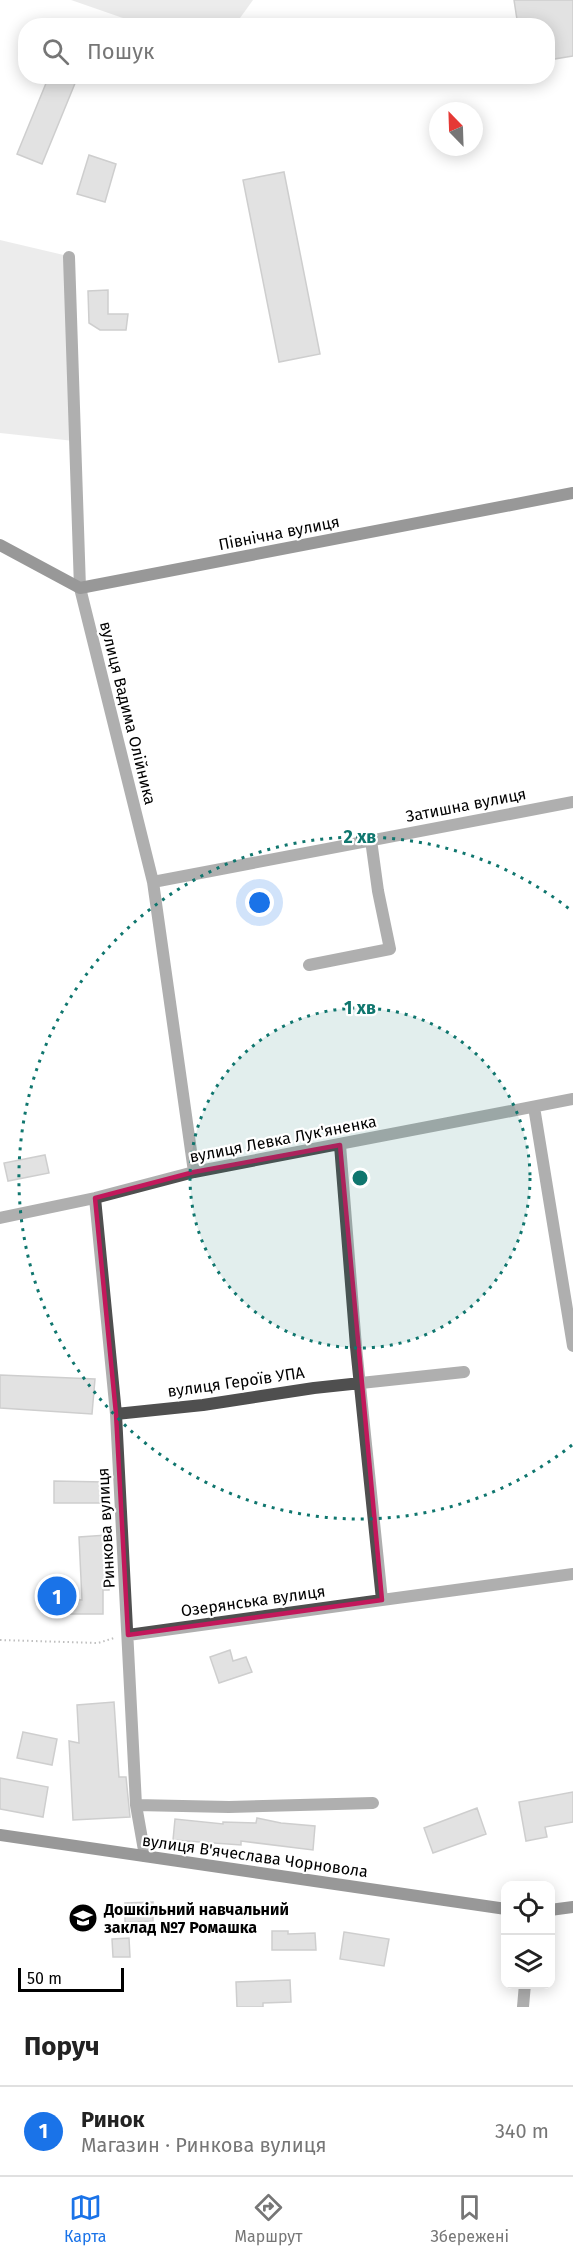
<!DOCTYPE html>
<html lang="uk">
<head>
<meta charset="utf-8">
<style>
  :root { --surface:#fff; --page:#f2f2f2; --text:#222; --muted:#767676; --line:#e0e0e0; --accent:#1a73e8 }
  body { margin:0; font-family:"Fira Sans",sans-serif; background:var(--page); color:var(--text) }
  .controls { position:absolute; right:18px; bottom:18px; display:grid; overflow:hidden; border-radius:12px; box-shadow:0 3px 15px #0003 }
  .controls button { width:54px; height:54px; display:grid; place-items:center; padding:0; border:0; border-bottom:2px solid var(--line); background:var(--surface); color:var(--text); font:30px sans-serif }
  .compass { position:absolute; left:429px; top:102px; width:54px; height:54px; border-radius:50%; background:var(--surface); box-shadow:0 3px 15px #0003; rotate:337deg }
  .scale { position:absolute; left:18px; bottom:15px; width:106px; box-sizing:border-box; padding-left:6px; border:3px solid #000; border-top:0; font-size:16px; line-height:21px; white-space:nowrap; color:#000; -webkit-text-stroke:4px #fff; paint-order:stroke }
  .you { position:absolute; left:260px; top:903px; width:21px; height:21px; margin:-15px; border:4px solid #fff; border-radius:50%; background:#1a73e8; box-shadow:0 0 0 9px #1a73e833 }
  .badge { display:grid; place-items:center; width:39px; height:39px; border-radius:50%; background:var(--accent); color:#fff; font-size:20px; font-weight:700 }
  .pin { position:absolute; translate:-50% -50%; border:3px solid #fff; box-shadow:0 2px 6px #0006 }
  .list { margin:0; padding:0; list-style:none }
  h2 { display:flex; justify-content:space-between; align-items:center; height:78px; margin:0; padding:0 24px; font-size:26px }
  h2 small { font-size:20px; font-weight:400; color:var(--muted) }
  .list li { display:grid; grid-template-columns:39px 1fr auto; gap:18px; align-items:center; box-sizing:border-box; height:90px; padding:0 24px; border-top:2px solid var(--line) }
  .list b { display:block; font-size:22px; white-space:nowrap }
  .list p { margin:0; font-size:20px; white-space:nowrap; color:var(--muted) }
  .list em { font-size:20px; font-style:normal; color:var(--muted) }
  .icon { flex:none; width:33px; height:33px; fill:none; stroke:currentColor; stroke-width:2; stroke-linecap:round; stroke-linejoin:round }
  .map { position:relative; flex:none; width:573px; height:2007px; overflow:hidden }
  .search { position:absolute; background:var(--surface); box-shadow:0 3px 15px #0003; left:18px; right:18px; top:18px; height:66px; display:flex; align-items:center; gap:15px; box-sizing:border-box; padding:0 21px; border-radius:24px; color:var(--muted); font-size:22px }
  .sheet { height:168px; background:var(--surface) }
  nav { display:flex; justify-content:space-around; align-items:center; box-sizing:border-box; height:84px; border-top:2px solid var(--line); background:var(--surface); font-size:16px; color:var(--muted) }
  nav a { display:grid; justify-items:center; gap:3px }
  nav .on { color:var(--accent) }
  .map>svg:first-child { display:block }
  .grass { fill:#d6d6d6 }
  .building { fill:#bfbfbf; stroke:#939393; stroke-width:1.5 }
  .lines { fill:none; stroke-linecap:round; stroke-linejoin:round }
  .path { stroke:#717171; stroke-width:2; stroke-dasharray:1.5 3; stroke-linecap:butt }
  .street { stroke:#4f4f4f; stroke-width:12 }
  .secondary { stroke:#1c1c1c; stroke-width:12 }
  .marked { fill:none; stroke:#c2185b; stroke-width:4.5; stroke-linejoin:round }
  .ring { fill:none; stroke:#0f766e; stroke-width:3; stroke-dasharray:3 6 }
  .labels { text-anchor:middle; dominant-baseline:central; stroke-width:4.5; stroke-linejoin:round; paint-order:stroke }
  .street-label { font-size:16px; fill:#000; stroke:#fff }
  .poi-label { font-size:16px; font-weight:bold; fill:#000; stroke:#fff; text-anchor:start }
  .centre { fill:#0f766e; stroke:#fff; stroke-width:3 }
  .ring-label { font-size:18px; text-anchor:middle; font-weight:bold; fill:#0f766e; stroke:#fff; stroke-width:4.5; stroke-linejoin:round; paint-order:stroke }
</style>
</head>
<body>
<div class="map">
<svg width="573" height="2007" viewBox="0 0 573 2007">
  <rect width="100%" height="100%" fill="#fff"/>
  <path class="grass" d="M71 0H253L235 25H143Z
    M0 240 68 256 74 441 0 433Z"/>
  <path class="building" d="M514 0H573V56L548 60V26H518Z
    M49 76H78L42 164 17 154Z
    M89 155 116 164 105 202 77 194Z
    M284 172 320 354 279 362 243 180Z
    M108 290V314H128L126 330H100L89 323 88 291Z
    M45 1155 49 1173 8 1181 4 1163Z
    M0 1375 95 1379 92 1414 0 1408Z
    M54 1481 104 1482 106 1503H54Z
    M107 1535 109 1590H103V1614H68L69 1599 82 1600 79 1537Z
    M230 1650 233 1661 246 1657 252 1672 219 1683 210 1657Z
    M114 1702 119 1777H126L130 1817 73 1820 69 1741 79 1743 77 1705Z
    M23 1732 57 1739 52 1765 17 1758Z
    M0 1778 48 1787 43 1817 0 1809Z
    M573 1792V1822L545 1827 547 1837 526 1841 519 1802Z
    M477 1808 486 1834 433 1853 424 1828Z
    M257 1818 281 1823 315 1826 313 1850 241 1841V1845L173 1840 175 1819 223 1824V1822L256 1823Z
    M153 1902V1921L125 1922V1903Z
    M272 1931H288V1934L315 1933 316 1950H272Z
    M344 1932 389 1939 384 1966 340 1959Z
    M129 1938 130 1957H113L112 1939Z
    M290 1980 291 2002 263 2003V2007H237L236 1982Z"/>
  <g class="lines">
    <path class="path" d="M0 1640 98 1643 114 1638"/>
    <path class="street" d="M69 257 80 588 153 882 194 1172
      M153 882 573 802
      M309 965 390 949 378 891 371 840
      M534 1107 573 1346
      M95 1198 116 1414 136 1805 145 1856
      M0 1218 95 1198 194 1172 573 1099
      M116 1414 203 1405 314 1388 464 1372
      M382 1600 573 1574
      M128 1635 382 1600 356 1347 340 1145
      M136 1805 229 1807 373 1803
      M523 2007 525 1984"/>
    <path class="secondary" d="M0 545 80 588 573 493
      M0 1835 506 1909
      M550 1910 573 1907"/>
  </g>
  <path d="M0 0H573V2007H0ZM340 1145 382 1600 128 1635 116 1414 95 1198 194 1172Z" fill="#fff" fill-opacity=".55" fill-rule="evenodd"/>
  <path class="marked" d="M340 1145 382 1600 128 1635 116 1414 95 1198 194 1172Z"/>
  <circle cx="360" cy="1178" r="170" fill="#0f766e" fill-opacity=".12"/>
  <g class="ring">
    <circle cx="360" cy="1178" r="170"/>
    <path d="M572 1445A341 341 0 1 1 572 911"/>
  </g>
  <defs>
    <g id="school-disc" transform="scale(1.5)"><circle r="9.5" fill="#000" stroke="#fff"/><path d="M0-5L7-2L0 1L-7-2ZM-4 1L0 2.5L4 1V4Q0 6-4 4Z" fill="#fff"/></g>
  </defs>
  <g fill-rule="evenodd">
    <use href="#school-disc" x="83" y="1918"/>
  </g>
  <g class="labels">
    <g class="street-label">
      <text transform="translate(279 533) rotate(-11)">Північна вулиця</text>
      <text transform="translate(128 713) rotate(76)">вулиця Вадима Олійника</text>
      <text transform="translate(466 805) rotate(-11)">Затишна вулиця</text>
      <text transform="translate(283 1139) rotate(-11)">вулиця Левка Лук'яненка</text>
      <text transform="translate(236 1382) rotate(-8)">вулиця Героїв УПА</text>
      <text transform="translate(106 1528) rotate(-93)">Ринкова вулиця</text>
      <text transform="translate(253 1601) rotate(-8)">Озерянська вулиця</text>
      <text transform="translate(255 1856) rotate(8)">вулиця В'ячеслава Чорновола</text>
    </g>
    <g class="poi-label">
      <text x="104" y="1909">Дошкільний навчальний<tspan x="104" dy="18">заклад №7 Ромашка</tspan></text>
    </g>
  </g>
  <circle cx="360" cy="1178" r="9" class="centre"/>
  <g class="ring-label">
    <text x="360" y="843">2 хв</text>
    <text x="360" y="1014">1 хв</text>
  </g>
</svg>
<div class="controls">
<button><svg class="icon" aria-label="locate" viewBox="0 0 24 24"><circle cx="12" cy="12" r="6"/><path d="M12 2v4M12 18v4M2 12h4M18 12h4"/></svg></button>
<button><svg class="icon" aria-label="layers" viewBox="0 0 24 24"><path d="M12 4l9 5-9 5-9-5zM3 14l9 5 9-5"/></svg></button>
</div>
<svg class="compass" viewBox="-18 -18 36 36"><path d="M0-13l5 13h-10z" fill="#e53935"/><path d="M0 13l5-13h-10z" fill="#767676"/></svg>
<div class="scale">50 m</div>
<div class="you"></div>
<div class="pin badge" style="left:57px;top:1596px">1</div>
<div class="search"><svg class="icon" aria-label="search" viewBox="0 0 24 24"><circle cx="10" cy="10" r="6"/><path d="M15 15l6 6"/></svg>Пошук</div>
</div>
<section class="sheet">
<h2>Поруч<small></small></h2>
<ul class="list">
<li><span class="badge">1</span><div><b>Ринок</b><p>Магазин · Ринкова вулиця</p></div><em>340 m</em></li>
</ul>
</section>
<nav>
<a class="on"><svg class="icon" aria-label="map" viewBox="0 0 24 24"><path d="M3 6l6-2 6 2 6-2v14l-6 2-6-2-6 2zM9 4v14M15 6v14"/></svg>Карта</a>
<a><svg class="icon" aria-label="directions" viewBox="0 0 24 24"><path d="M12 3l9 9-9 9-9-9zM9 14v-3h6M13 9l2 2-2 2"/></svg>Маршрут</a>
<a><svg class="icon" aria-label="saved" viewBox="0 0 24 24"><path d="M7 4h10v16l-5-4-5 4z"/></svg>Збережені</a>
</nav>
</body>
</html>
